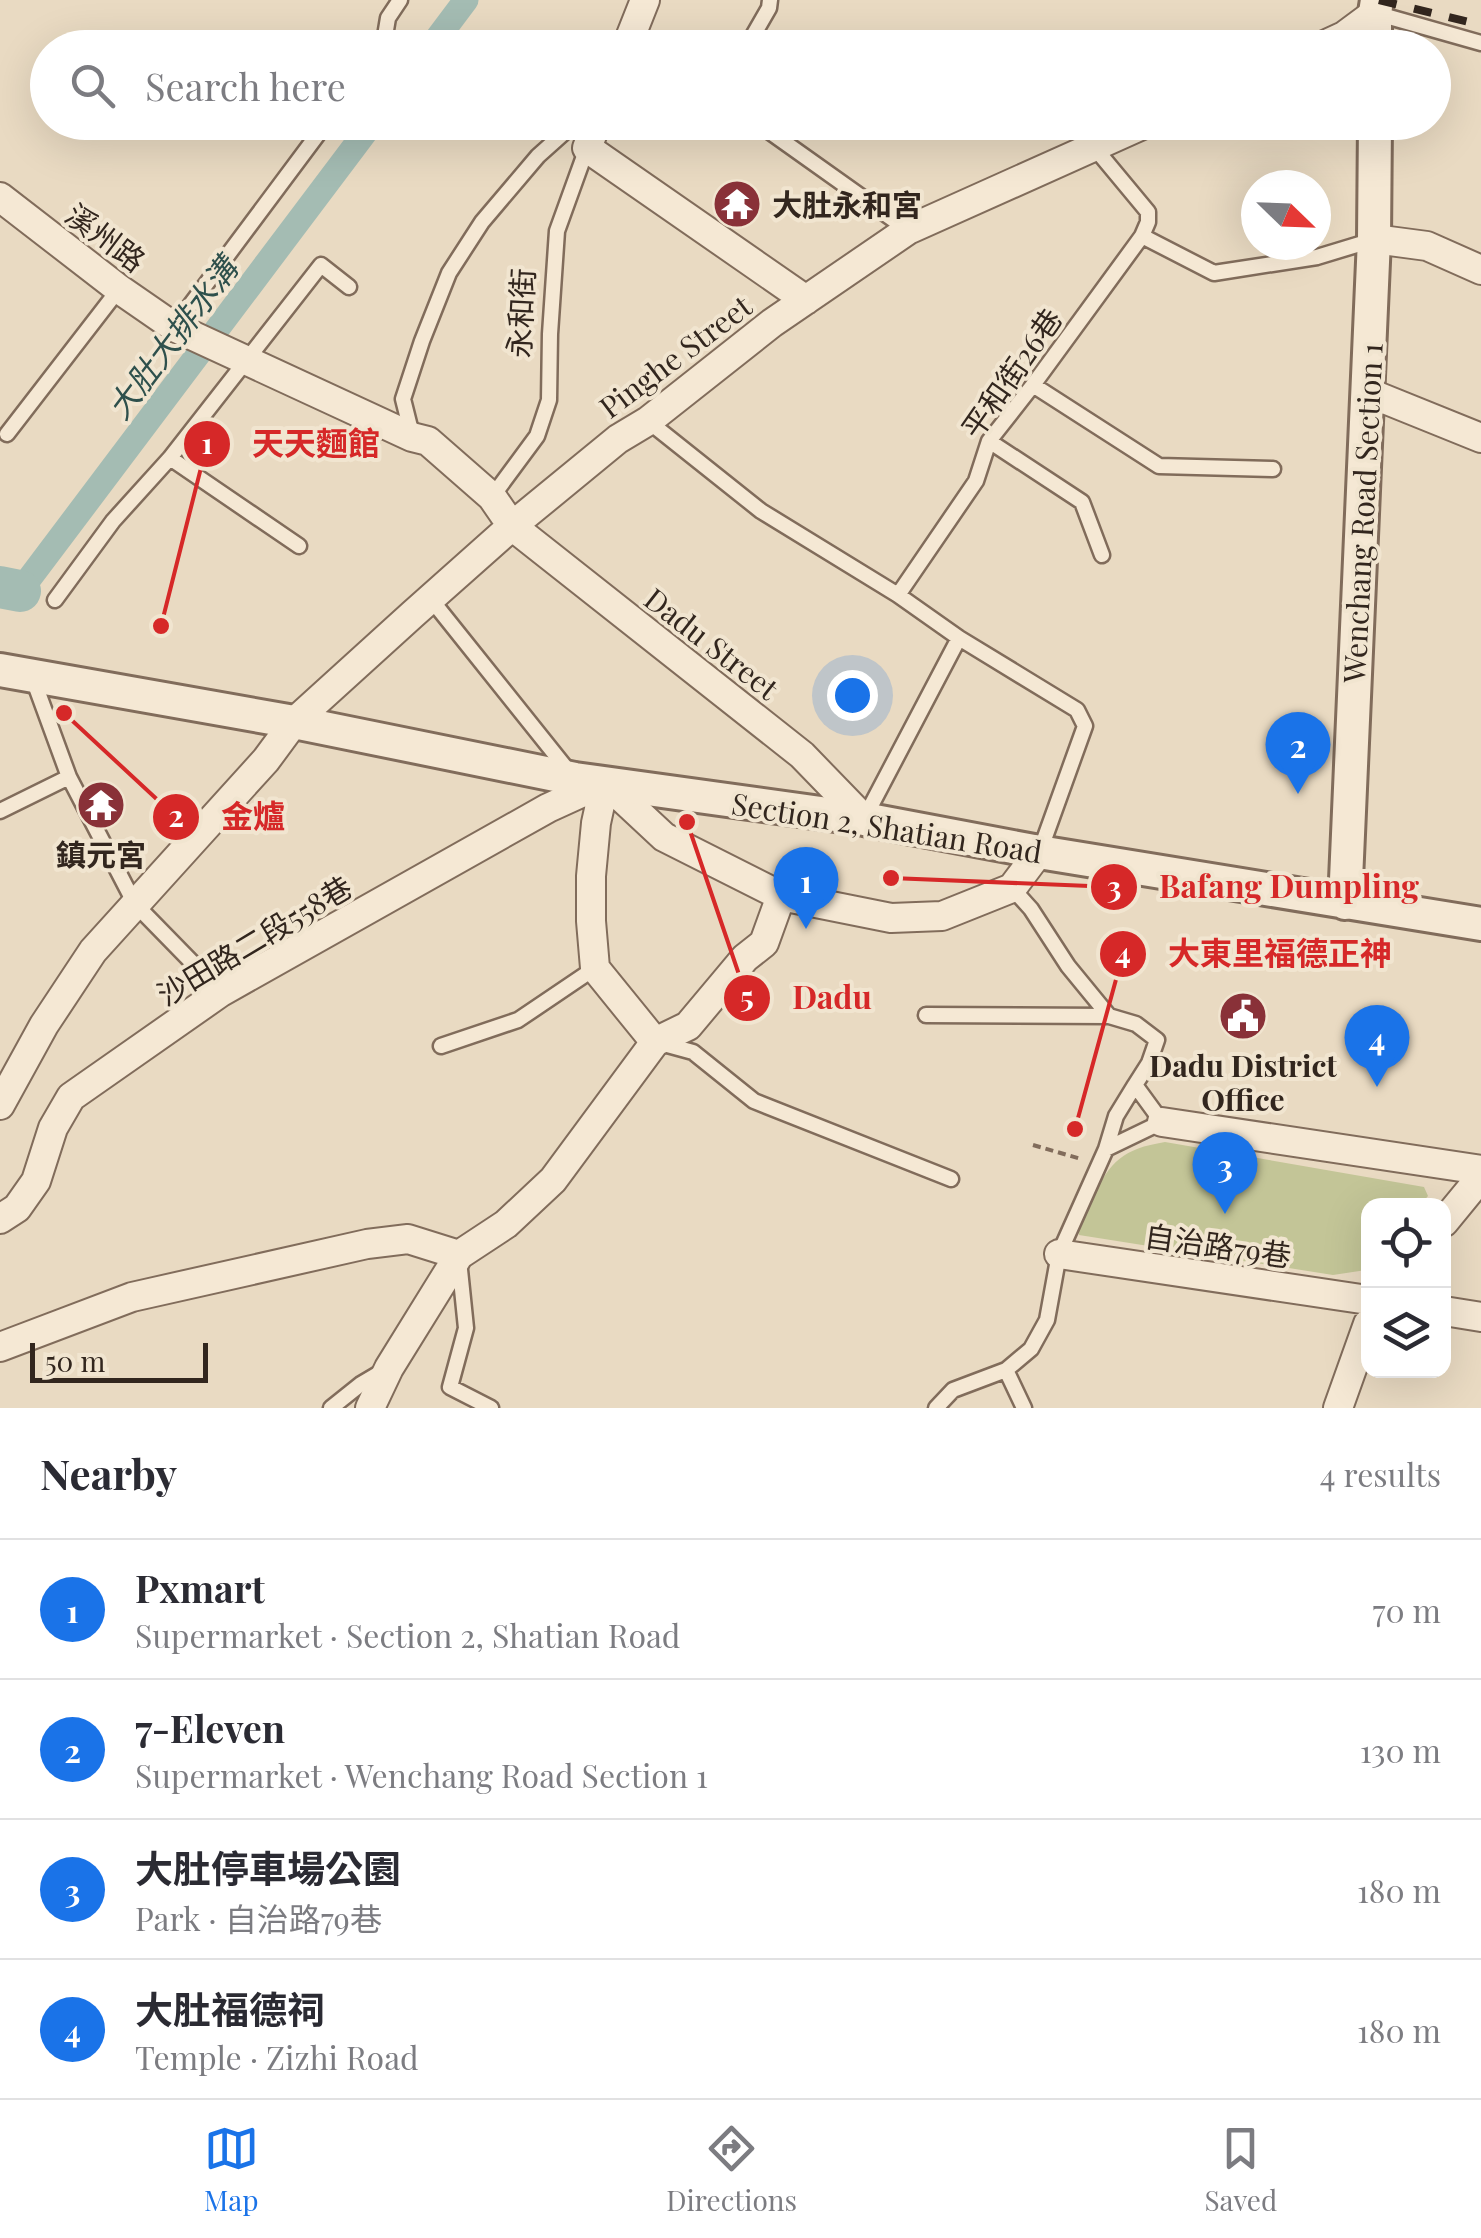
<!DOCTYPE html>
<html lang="en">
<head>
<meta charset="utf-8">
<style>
  :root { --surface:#fff; --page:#f7f7f7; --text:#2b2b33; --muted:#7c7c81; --line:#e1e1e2; --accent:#1a73e8 }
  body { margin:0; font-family:"Playfair Display","Noto Sans TC",serif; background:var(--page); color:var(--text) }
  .controls { position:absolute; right:30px; bottom:30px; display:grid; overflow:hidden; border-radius:20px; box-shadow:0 10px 40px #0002 }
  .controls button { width:90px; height:90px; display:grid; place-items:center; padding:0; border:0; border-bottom:2px solid var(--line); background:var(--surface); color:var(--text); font:50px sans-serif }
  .compass { position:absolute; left:1241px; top:170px; width:90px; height:90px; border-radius:50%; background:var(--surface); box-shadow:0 10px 40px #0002; rotate:113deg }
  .scale { position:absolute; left:30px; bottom:25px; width:178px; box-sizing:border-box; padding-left:10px; border:5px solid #32261e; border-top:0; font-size:28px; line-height:35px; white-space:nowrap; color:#32261e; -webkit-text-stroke:8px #f1e5d0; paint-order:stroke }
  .you { position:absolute; left:852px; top:695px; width:35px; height:35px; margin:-25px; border:8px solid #fff; border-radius:50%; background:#1a73e8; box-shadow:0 0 0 15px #1a73e833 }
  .badge { display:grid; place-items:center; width:65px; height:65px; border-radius:50%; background:var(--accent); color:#fff; font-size:32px; font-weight:700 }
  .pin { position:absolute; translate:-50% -82px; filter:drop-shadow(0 2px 5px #0008) }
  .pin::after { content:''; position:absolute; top:52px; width:35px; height:30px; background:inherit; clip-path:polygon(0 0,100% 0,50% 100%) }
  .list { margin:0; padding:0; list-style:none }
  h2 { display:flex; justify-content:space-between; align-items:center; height:130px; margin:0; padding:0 40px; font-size:42px }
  h2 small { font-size:32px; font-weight:400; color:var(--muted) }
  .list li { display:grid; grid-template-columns:65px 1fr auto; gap:30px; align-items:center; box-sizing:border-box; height:140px; padding:0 40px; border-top:2px solid var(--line) }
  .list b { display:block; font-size:38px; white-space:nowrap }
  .list p { margin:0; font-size:32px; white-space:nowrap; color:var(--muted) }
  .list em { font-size:32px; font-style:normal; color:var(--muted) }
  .icon { flex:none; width:55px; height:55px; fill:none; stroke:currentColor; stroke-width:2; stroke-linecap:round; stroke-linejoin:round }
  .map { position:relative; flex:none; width:1481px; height:1408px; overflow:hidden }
  .search { position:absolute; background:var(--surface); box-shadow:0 10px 40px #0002; left:30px; right:30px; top:30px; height:110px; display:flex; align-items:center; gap:25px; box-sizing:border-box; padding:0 35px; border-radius:55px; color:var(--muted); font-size:38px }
  .sheet { height:690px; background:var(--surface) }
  nav { display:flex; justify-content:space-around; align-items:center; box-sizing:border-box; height:140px; border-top:2px solid var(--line); background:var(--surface); font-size:28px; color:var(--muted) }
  nav a { display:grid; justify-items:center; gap:5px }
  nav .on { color:var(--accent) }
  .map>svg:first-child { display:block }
  .green { fill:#c3c597 }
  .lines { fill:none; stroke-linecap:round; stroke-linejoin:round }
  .canal { stroke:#a4bcb3; stroke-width:25 }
  .river { stroke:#a4bcb3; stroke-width:42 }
  .service-casing { stroke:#816c5b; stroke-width:19 }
  .minor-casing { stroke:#816c5b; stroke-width:32 }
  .tertiary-casing { stroke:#816c5b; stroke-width:38 }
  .path { stroke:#816c5b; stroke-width:4; stroke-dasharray:8 5; stroke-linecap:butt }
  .service { stroke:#f5e8d4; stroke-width:14 }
  .minor { stroke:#f5e8d4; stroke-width:28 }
  .tertiary { stroke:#f5e8d4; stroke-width:32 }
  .rail { stroke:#32261e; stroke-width:8; stroke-dasharray:18 18; stroke-linecap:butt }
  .labels { text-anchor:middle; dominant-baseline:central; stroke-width:8; stroke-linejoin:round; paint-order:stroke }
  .poi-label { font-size:30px; font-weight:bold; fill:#32261e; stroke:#f1e5d0 }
  .street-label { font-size:30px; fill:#32261e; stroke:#f1e5d0 }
  .water-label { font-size:32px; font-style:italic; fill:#2e504c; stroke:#f1e5d0 }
  .leader { fill:none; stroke:#d62828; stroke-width:4 }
  .callout-dot { fill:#d62828; stroke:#f1e5d0; stroke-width:4 }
  .mark-label { font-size:30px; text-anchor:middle; font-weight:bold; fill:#fff }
  .callout-label { font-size:32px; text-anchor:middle; font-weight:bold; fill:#d62828; stroke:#f1e5d0; stroke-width:8; stroke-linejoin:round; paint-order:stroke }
</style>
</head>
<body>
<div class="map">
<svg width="1481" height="1408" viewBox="0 0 1481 1408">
  <rect width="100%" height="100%" fill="#e9dac2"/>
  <path class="green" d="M1165 1142 1424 1187 1428 1196 1420 1205 1368 1206V1267L1366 1270 1333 1275 1079 1235C1077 1220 1083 1211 1091 1198 1112 1161 1122 1149 1165 1142Z"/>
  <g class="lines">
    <path class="canal" d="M430 48 466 0
      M20 591 373 122"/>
    <path class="river" d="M0 587 20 591"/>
    <g class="service-casing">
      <path id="service" d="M1375 13 1481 43
        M383 48 388 18 400 0
        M746 48 769 8 770 0
        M756 122 908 230
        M1142 236 1214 273 1317 257 1373 240
        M174 327 327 122
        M1033 385 1159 466 1273 469
        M648 421 761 511 898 595 959 638 1077 710 1085 726 1040 851
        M7 434 119 289
        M412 435 403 399 422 341 449 273 482 222 538 156 576 122
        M989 441 1082 502 1102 555
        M170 458 299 546
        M492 497 537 436 549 400 550 334 557 231 587 148
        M898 595 976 481 989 441 1033 385 1142 236 1148 222V212L1094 147
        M430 598 570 773
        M55 600 113 521 170 458 321 265 349 287
        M32 676 69 777 135 904 221 992
        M0 811 69 777
        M864 819 959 638
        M926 1015 1109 1016
        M660 1043 693 1052 754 1101 951 1179
        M441 1046 518 1020 595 968
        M1106 1149 1116 1116 1135 1085
        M459 1260 466 1328 450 1387 491 1408
        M1006 1370 1024 1408
        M331 1408 361 1384 383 1371
        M936 1408 953 1390 1006 1370 1031 1349 1047 1320 1059 1254 1106 1149 1162 1122 1135 1085 1149 1063 1157 1040 1136 1024 1109 1016 1068 966 1031 909 1012 888"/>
    </g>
    <g class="minor-casing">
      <path id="minor" d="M626 48 645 0
        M1318 48 1344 36 1375 13
        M597 122 587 148 806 300
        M0 197 119 289 174 327 412 437 428 441 492 497 512 526 802 755 864 819
        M1374 239 1427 246 1481 270
        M1367 392 1481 438
        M605 782 664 837 781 896 891 918 942 916 1012 888 1039 852
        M605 782 596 823 591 876V921L595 968 655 1042
        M0 1105 44 1025 93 951 266 760 294 722 413 614 512 526 618 439 648 421 772 323 908 230 1149 122
        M1162 1122 1481 1170
        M0 1219 17 1208 36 1181 53 1128 71 1097 221 992 548 808 605 782
        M1444 1222 1481 1177
        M1059 1254 1368 1300
        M1444 1311 1481 1317
        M0 1347 132 1297 367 1244 408 1239 459 1255
        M370 1408 389 1368 459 1255 506 1224 553 1180 655 1042 688 1026 745 958 764 943 781 896
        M1338 1408 1368 1324"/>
    </g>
    <g class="tertiary-casing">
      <path id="tertiary" d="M1375 48V13L1377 0
        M0 670 294 722 575 779 864 819 1039 852 1481 924
        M1345 903 1374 239 1375 122"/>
    </g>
    <path class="path" d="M1033 1145 1081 1159"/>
    <use href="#service" class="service"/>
    <use href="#minor" class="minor"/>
    <use href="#tertiary" class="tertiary"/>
    <path class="rail" d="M1379 0 1481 25"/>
  </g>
  <defs>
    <g id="temple-disc" transform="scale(2.5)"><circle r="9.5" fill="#893138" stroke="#f1e5d0"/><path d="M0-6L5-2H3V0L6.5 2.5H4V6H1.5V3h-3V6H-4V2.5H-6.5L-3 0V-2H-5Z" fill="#fff"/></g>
    <g id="civic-disc" transform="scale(2.5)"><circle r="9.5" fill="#893138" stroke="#f1e5d0"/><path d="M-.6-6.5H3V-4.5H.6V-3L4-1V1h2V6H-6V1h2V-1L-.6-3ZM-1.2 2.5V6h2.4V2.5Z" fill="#fff"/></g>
  </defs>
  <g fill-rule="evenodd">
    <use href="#temple-disc" x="737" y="204"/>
    <use href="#temple-disc" x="101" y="805"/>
    <use href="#civic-disc" x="1243" y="1016"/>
  </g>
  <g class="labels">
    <g class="poi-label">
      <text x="772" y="204" text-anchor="start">大肚永和宮</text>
      <text x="101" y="854">鎮元宮</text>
      <text x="1243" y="1065">Dadu District<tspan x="1243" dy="34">Office</tspan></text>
    </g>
    <g class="street-label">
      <text transform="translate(106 237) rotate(37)">溪州路</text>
      <text transform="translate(520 313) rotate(-87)">永和街</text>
      <text transform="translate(675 356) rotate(-37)">Pinghe Street</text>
      <text transform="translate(1011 373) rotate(-55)">平和街26巷</text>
      <text transform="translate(1362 513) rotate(-87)">Wenchang Road Section 1</text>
      <text transform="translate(712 643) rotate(38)">Dadu Street</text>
      <text transform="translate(887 827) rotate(9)">Section 2, Shatian Road</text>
      <text transform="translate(254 940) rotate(-31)">沙田路二段558巷</text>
      <text transform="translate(1218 1245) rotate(8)">自治路79巷</text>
    </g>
    <g class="water-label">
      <text transform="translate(171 337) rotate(-53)">大肚大排水溝</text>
    </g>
  </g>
  <path class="leader" d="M161 626L207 444M64 713L176 817M891 878L1114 887M1075 1129L1123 954M687 822L747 998"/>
  <g class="callout-dot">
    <circle cx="161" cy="626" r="10"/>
    <circle cx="64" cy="713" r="10"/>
    <circle cx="891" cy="878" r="10"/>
    <circle cx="1075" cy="1129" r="10"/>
    <circle cx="687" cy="822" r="10"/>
    <circle cx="207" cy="444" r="25"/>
    <circle cx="176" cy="817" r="25"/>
    <circle cx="1114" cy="887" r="25"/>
    <circle cx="1123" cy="954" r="25"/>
    <circle cx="747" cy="998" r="25"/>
  </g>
  <g class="mark-label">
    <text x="207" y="454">1</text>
    <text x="176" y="827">2</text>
    <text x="1114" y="898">3</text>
    <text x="1123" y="964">4</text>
    <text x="747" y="1008">5</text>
  </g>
  <g class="callout-label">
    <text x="316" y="455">天天麵館</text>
    <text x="253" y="828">金爐</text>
    <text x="1289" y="898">Bafang Dumpling</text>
    <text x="1280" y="965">大東里福德正神</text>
    <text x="832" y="1009">Dadu</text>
  </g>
</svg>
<div class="controls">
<button><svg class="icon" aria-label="locate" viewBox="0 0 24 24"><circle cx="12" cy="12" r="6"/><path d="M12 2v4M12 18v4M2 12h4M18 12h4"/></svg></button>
<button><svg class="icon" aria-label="layers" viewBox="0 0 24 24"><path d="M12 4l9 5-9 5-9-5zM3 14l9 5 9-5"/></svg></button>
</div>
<svg class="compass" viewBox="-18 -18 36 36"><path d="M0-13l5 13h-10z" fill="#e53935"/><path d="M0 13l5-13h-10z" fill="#7c7c81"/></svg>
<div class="scale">50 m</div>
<div class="you"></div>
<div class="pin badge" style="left:806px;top:929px">1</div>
<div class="pin badge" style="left:1298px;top:794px">2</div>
<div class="pin badge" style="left:1225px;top:1214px">3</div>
<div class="pin badge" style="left:1377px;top:1087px">4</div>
<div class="search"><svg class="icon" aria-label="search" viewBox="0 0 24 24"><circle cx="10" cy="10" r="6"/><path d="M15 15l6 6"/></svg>Search here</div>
</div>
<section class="sheet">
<h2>Nearby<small>4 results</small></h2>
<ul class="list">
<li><span class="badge">1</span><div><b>Pxmart</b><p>Supermarket · Section 2, Shatian Road</p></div><em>70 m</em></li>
<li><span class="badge">2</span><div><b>7-Eleven</b><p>Supermarket · Wenchang Road Section 1</p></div><em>130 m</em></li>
<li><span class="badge">3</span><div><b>大肚停車場公園</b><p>Park · 自治路79巷</p></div><em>180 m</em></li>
<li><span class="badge">4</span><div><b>大肚福德祠</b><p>Temple · Zizhi Road</p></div><em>180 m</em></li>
</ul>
</section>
<nav>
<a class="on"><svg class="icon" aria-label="map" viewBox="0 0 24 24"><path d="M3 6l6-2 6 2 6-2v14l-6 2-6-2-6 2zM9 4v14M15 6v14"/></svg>Map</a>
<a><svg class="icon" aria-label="directions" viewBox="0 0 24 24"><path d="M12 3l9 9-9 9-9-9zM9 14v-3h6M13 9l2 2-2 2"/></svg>Directions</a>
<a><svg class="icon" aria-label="saved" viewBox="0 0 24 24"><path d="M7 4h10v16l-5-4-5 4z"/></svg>Saved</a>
</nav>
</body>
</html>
